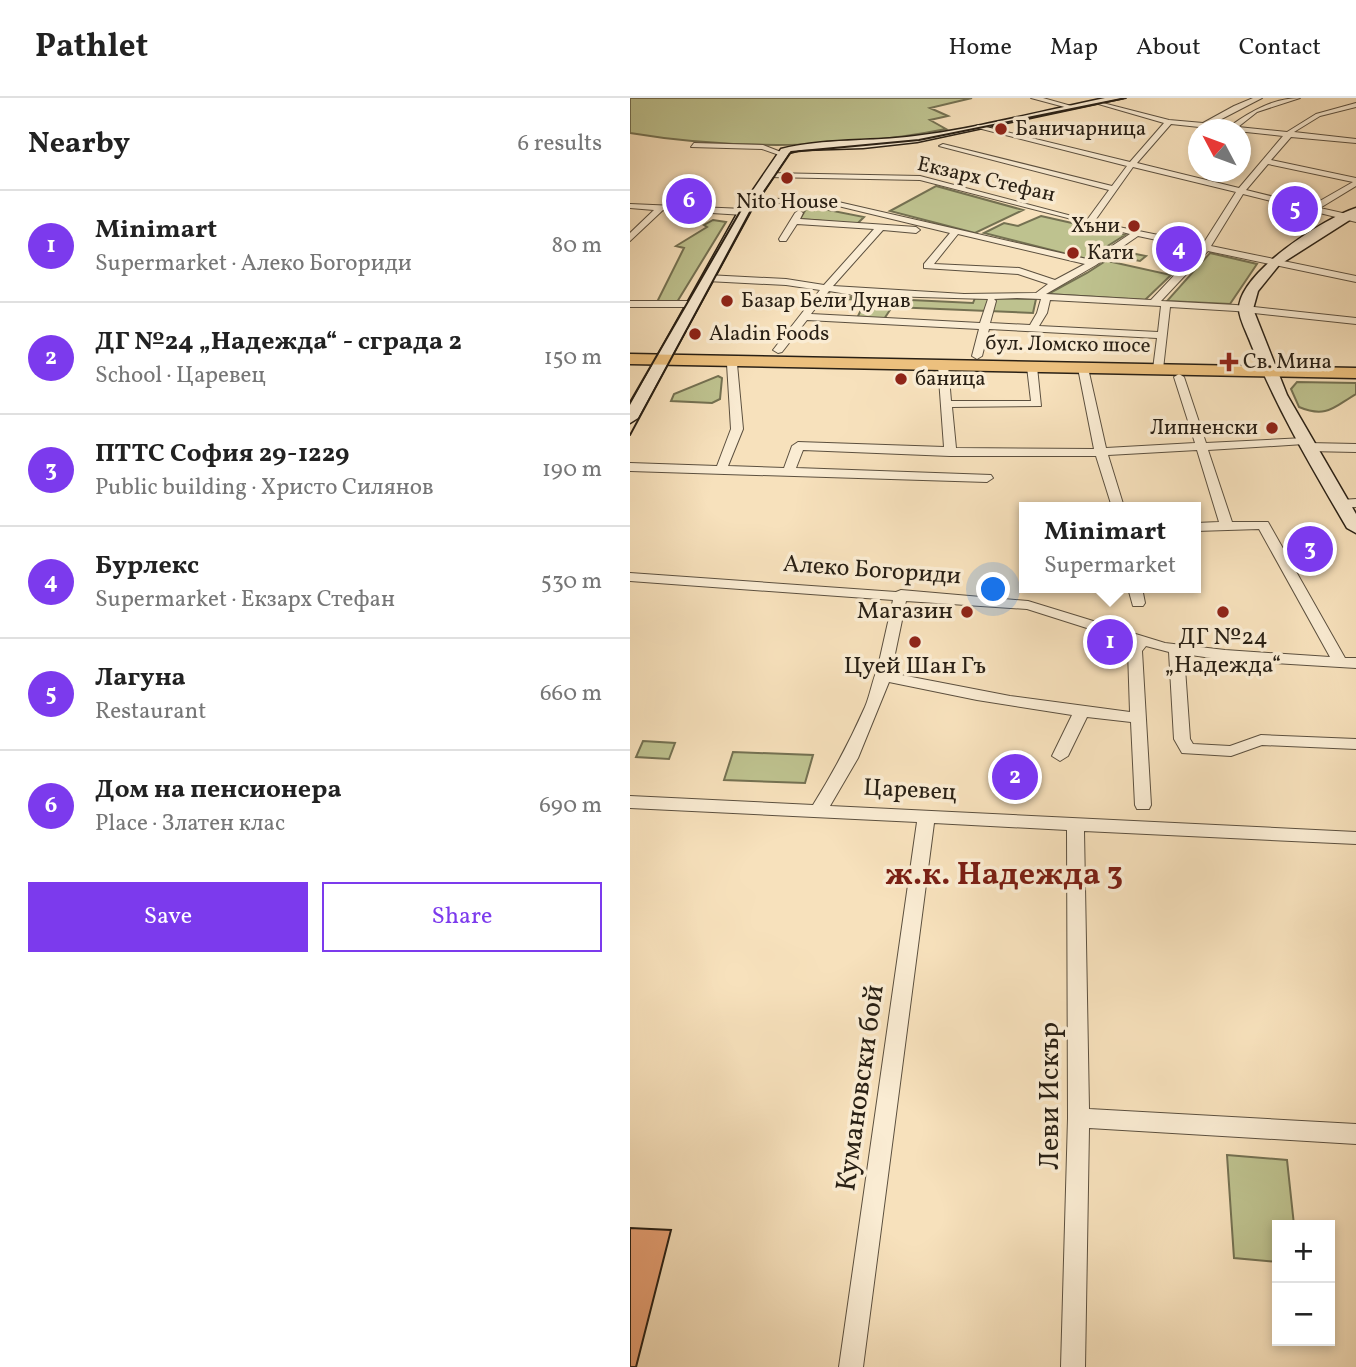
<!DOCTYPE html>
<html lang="en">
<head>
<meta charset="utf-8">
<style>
  :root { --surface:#fff; --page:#f2f2f2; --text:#222; --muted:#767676; --line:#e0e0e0; --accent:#7c3aed }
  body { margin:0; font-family:Vollkorn,serif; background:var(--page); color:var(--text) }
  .controls { position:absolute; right:21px; bottom:21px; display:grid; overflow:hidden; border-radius:0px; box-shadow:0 4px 10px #0003 }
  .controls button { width:63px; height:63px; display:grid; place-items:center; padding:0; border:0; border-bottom:2px solid var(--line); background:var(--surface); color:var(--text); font:35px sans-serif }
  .compass { position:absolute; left:558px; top:21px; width:63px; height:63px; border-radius:50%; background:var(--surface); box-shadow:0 4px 10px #0003; rotate:311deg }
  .you { position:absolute; left:364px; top:492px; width:24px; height:24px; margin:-18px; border:5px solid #fff; border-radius:50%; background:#1a73e8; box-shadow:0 0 0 10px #1a73e833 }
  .badge { display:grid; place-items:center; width:46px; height:46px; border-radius:50%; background:var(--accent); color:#fff; font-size:23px; font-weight:700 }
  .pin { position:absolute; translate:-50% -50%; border:4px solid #fff; box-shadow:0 2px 7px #0006 }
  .popup { position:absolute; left:389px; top:404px; width:182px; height:91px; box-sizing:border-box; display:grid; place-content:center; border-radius:0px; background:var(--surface); filter:drop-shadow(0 2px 5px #0005); font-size:23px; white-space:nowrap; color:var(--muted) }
  .popup b { font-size:26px; color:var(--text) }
  .popup::after { content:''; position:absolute; left:50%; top:100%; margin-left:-14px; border:14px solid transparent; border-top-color:var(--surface) }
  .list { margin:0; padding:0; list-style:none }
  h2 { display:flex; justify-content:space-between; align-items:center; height:91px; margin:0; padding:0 28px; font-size:30px }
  h2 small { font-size:23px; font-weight:400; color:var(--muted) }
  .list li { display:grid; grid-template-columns:46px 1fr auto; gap:21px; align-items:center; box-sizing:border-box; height:112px; padding:0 28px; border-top:2px solid var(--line) }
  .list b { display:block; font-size:26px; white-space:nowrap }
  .list p { margin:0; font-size:23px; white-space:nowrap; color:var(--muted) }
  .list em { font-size:23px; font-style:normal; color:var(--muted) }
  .actions { display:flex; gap:14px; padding:21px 28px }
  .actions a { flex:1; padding:16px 0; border:2px solid var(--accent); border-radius:0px; text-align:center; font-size:24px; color:var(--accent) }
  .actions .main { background:var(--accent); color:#fff }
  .map { position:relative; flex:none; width:726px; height:1269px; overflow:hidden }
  header { display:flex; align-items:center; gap:42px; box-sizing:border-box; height:98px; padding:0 35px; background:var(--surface); border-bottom:2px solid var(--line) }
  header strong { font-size:33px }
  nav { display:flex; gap:38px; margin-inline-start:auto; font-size:24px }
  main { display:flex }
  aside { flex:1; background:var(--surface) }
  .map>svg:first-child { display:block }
  .green { fill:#bec28f; stroke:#747152; stroke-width:2 }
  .building { fill:#e6a074; stroke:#292015; stroke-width:2 }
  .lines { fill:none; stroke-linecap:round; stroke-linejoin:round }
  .street-casing { stroke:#5c503f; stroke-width:2 }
  .secondary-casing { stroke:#292015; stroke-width:3 }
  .primary-casing { stroke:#292015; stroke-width:3 }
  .street { fill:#faecd3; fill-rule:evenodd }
  .secondary { fill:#faecd3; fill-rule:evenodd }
  .primary { fill:#ecc07e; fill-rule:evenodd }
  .tram { stroke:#292015; stroke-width:2 }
  .poi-dot { fill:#8f2418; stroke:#faecd3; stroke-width:2.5 }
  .labels { text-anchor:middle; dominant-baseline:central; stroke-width:7; stroke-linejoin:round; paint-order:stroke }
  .far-poi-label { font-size:21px; fill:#292015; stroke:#faecd3; text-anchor:start }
  .far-street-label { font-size:21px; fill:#292015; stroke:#faecd3 }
  .street-label { font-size:24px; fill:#292015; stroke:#faecd3 }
  .poi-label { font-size:24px; fill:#292015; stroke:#faecd3 }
  .near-street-label { font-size:28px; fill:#292015; stroke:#faecd3 }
  .district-label { font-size:32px; font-weight:bold; fill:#7a1f14; stroke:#faecd3 }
</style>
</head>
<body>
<header>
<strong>Pathlet</strong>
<nav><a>Home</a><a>Map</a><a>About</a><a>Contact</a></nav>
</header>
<main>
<aside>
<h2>Nearby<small>6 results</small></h2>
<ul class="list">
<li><span class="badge">1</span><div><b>Minimart</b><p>Supermarket · Алеко Богориди</p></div><em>80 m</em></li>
<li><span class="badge">2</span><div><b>ДГ №24 „Надежда“ - сграда 2</b><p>School · Царевец</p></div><em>150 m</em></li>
<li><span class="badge">3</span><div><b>ПТТС София 29-1229</b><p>Public building · Христо Силянов</p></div><em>190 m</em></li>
<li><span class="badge">4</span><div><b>Бурлекс</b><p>Supermarket · Екзарх Стефан</p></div><em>530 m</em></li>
<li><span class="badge">5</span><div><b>Лагуна</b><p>Restaurant</p></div><em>660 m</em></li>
<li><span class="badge">6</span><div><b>Дом на пенсионера</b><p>Place · Златен клас</p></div><em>690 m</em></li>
</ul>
<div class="actions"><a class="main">Save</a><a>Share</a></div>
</aside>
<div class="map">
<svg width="726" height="1269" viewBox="0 0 726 1269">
  <rect width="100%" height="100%" fill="#f7e1bc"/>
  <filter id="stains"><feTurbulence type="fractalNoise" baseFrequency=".00286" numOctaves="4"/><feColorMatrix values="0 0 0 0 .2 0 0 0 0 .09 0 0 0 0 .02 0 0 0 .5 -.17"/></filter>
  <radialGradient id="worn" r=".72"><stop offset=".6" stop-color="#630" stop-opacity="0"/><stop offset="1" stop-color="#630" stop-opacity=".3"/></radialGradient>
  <path class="green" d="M0 0H342L300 10 318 18 300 22 316 31C216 51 101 52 0 35Z
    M306 88 393 112 345 135 260 113Z
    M178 108 234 119 227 126 170 121Z
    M411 118 495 137 457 161 354 135 374 125 388 128Z
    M83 122 96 124 47 204H27L54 150 46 148 77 129 74 127Z
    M491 153 516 158 510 163 489 159 482 164 541 177 515 202 418 196 457 175Z
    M580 155 627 166 600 206 537 203Z
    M196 193H200L198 198 343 205 345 200 406 201 403 215 262 209 254 221 227 220 236 202 191 200Z
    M88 278 92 280 90 301 82 305 41 303 44 296Z
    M667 284 726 285V296C705 308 697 321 669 309L661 291Z
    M13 643 45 645 39 661 6 659Z
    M103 654 183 657 175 685 94 682Z
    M597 1057 657 1062 664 1127H647V1164L604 1160Z"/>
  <path class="building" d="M0 1130 41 1132 6 1269H0Z"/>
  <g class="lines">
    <g class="street-casing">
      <path id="street" d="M401 0H413L445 9 442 11Z
        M623 0H632L582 26 600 28C621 13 644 0 670 0L627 14 608 29 657 34 686 16 726 5V9L690 18 664 34 726 41V45L661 39 641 62 726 80V88L690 110 726 118V124L613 96 581 148 726 178V184L578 153 531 203 606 207 726 220V226L606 213 540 209 533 271 528 274 523 271 527 240 359 231 352 258 347 261 342 258 349 231 177 222 152 254 148 255 143 252 190 192 156 187 77 183 72 180 77 177 156 181 194 187 244 131 167 126 156 143H150L149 141 165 115 169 112 173 115 170 121 286 129 290 132 286 135 253 132 203 188 334 196 406 195 418 186 388 176 294 170V166L320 135 204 107 122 104 118 102 122 100 204 103 461 162 500 136 290 82 138 79 134 77 138 75 290 78 457 122 479 92 309 48 313 46 482 88 497 68 344 29 348 27 500 64 534 25 465 5V3L539 22 573 25 604 8ZM541 26 653 38 609 90 507 65ZM638 66 723 84 681 108 616 92ZM503 69 606 94 573 146 464 124ZM328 136 455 166 425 182 389 170 304 166ZM508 138 569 151 521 202 416 196 466 167ZM199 193 223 197 358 201 350 225 181 216ZM387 200 411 201 407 215 400 227 360 225 366 203 364 201ZM420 202 531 208 528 234 409 228 417 215Z
        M64 45 133 47 156 56 152 58 132 51 61 49Z
        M0 106 114 111 118 114 114 117 33 112 0 143V135L24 112 0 110Z
        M0 203H63L68 206 63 209H0Z
        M102 263 107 266 113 331 98 368 154 370 162 348 168 344 314 349 308 267 313 264 318 267 321 303H401L397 269 402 266 407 269 411 308 322 309 326 350 464 351 448 270 453 267 458 270 476 350 565 345 544 279 549 276 554 279 576 345 674 340 680 343 678 345 726 346V354L678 353 672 349 674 346 578 352 602 424H638L715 560H726V570L595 562 554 556 560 641 563 646 600 648 631 637 726 641V651L632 647 601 658 552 655 544 641 539 554 516 548 512 553 521 707 519 711H507L505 707 501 624 457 619 438 658 430 663 422 658 442 617 347 602 259 584 228 660 200 708 726 734V746L454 733 459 1011 726 1026V1046L459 1030 455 1269H431L438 1020 437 732 304 725 233 1269H209L287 724 0 710V698L183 707C203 675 220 643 235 609 240 598 243 579 247 573L263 502 0 483V475L266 494 271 492 398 503 535 545 595 552 700 559 629 431 566 433V425L589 424 567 352 478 357 494 409H482L466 358H320L173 352 166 370 361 377 363 380 357 384 0 373V365L87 368 101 331 97 266ZM276 503 397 511 504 545 498 553 500 614 380 598 261 575Z
        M726 401V409L711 410 705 406 711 402Z
        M498 490H512L515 505 513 508H503Z"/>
    </g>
    <g class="secondary-casing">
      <path id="secondary" d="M475 0H493L287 44 233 50 170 52 159 55 120 114 8 320 0 325V307L108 114 151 51C194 40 241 44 285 38 348 30 412 13 475 0Z
        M726 110V118L649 167 628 193 623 211 657 297 726 416V435L717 430C682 370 647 311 621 246 618 237 609 221 609 211 609 174 695 120 726 110Z"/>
    </g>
    <g class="primary-casing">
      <path id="primary" d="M0 256 726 270V280L0 266Z"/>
    </g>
    <use href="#street" class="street"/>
    <use href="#secondary" class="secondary"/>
    <use href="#primary" class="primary"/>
    <path class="tram" d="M0 304 115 105
      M0 337 120 114 161 54 289 42 496 0"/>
  </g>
  <g class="poi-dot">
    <circle cx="371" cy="31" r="7"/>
    <circle cx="157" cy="80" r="7"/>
    <circle cx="504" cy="128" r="7"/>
    <circle cx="443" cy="155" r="7"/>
    <circle cx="97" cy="203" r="7"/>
    <circle cx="65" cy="236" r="7"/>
    <path d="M595.5 253.5h7v7h7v7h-7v7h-7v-7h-7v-7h7z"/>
    <circle cx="271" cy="281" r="7"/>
    <circle cx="642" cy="330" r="7"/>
    <circle cx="337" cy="514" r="7"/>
    <circle cx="593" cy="514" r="7"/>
    <circle cx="285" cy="544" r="7"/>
  </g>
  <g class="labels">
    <g class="far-poi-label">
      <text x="385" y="31">Баничарница</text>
      <text x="157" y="104" text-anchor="middle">Nito House</text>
      <text x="490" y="128" text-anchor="end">Хъни</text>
      <text x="457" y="155">Кати</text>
      <text x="111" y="203">Базар Бели Дунав</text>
      <text x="79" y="236">Aladin Foods</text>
      <text x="613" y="264">Св. Мина</text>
      <text x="285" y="281">баница</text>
      <text x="628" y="330" text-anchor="end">Липненски</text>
    </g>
    <g class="far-street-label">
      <text transform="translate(356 82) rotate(13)">Екзарх Стефан</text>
      <text transform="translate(438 247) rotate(1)">бул. Ломско шосе</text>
    </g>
    <g class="street-label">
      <text transform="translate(242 473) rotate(4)">Алеко Богориди</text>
      <text transform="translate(280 693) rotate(3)">Царевец</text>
    </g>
    <g class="poi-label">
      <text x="323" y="514" text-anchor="end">Магазин</text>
      <text x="593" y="540">ДГ №24<tspan x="593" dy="28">„Надежда“</tspan></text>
      <text x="285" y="569">Цуей Шан Гъ</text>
    </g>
    <g class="near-street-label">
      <text transform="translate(231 990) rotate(-82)">Кумановски бой</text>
      <text transform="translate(420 998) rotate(-90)">Леви Искър</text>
    </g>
    <g class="district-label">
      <text x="374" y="778">ж.к. Надежда 3</text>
    </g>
  </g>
  <rect width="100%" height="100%" filter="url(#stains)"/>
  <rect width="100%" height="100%" fill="url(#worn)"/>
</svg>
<div class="controls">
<button>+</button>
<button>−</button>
</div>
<svg class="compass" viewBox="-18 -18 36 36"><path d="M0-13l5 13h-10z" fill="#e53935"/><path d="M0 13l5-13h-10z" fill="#767676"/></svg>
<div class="you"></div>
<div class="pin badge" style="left:480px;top:544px">1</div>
<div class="popup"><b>Minimart</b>Supermarket</div>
<div class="pin badge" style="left:385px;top:679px">2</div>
<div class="pin badge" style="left:680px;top:451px">3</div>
<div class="pin badge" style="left:549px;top:151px">4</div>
<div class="pin badge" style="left:665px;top:111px">5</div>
<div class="pin badge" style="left:59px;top:103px">6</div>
</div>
</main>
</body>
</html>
